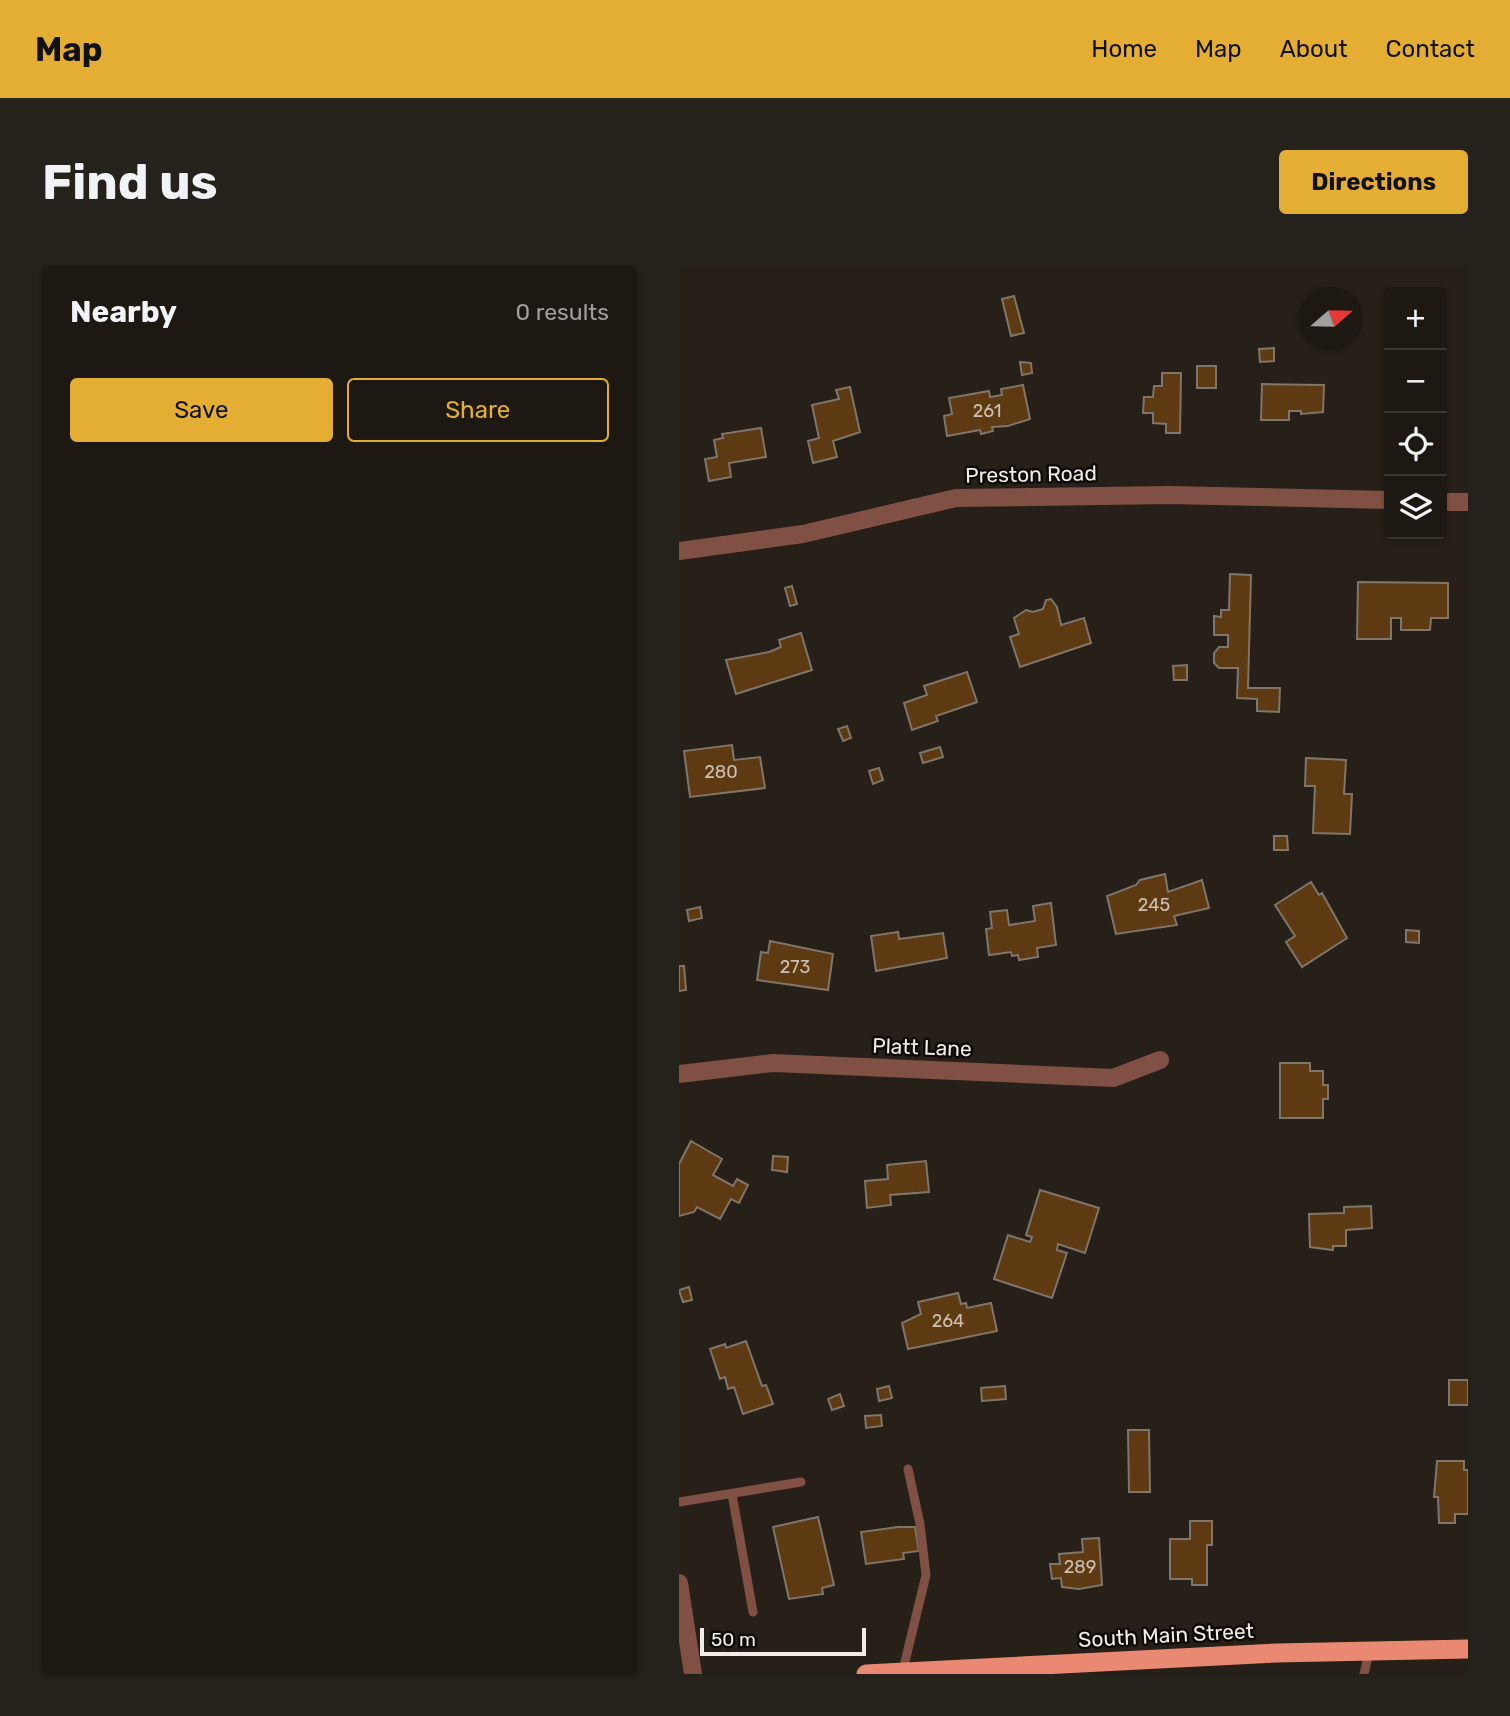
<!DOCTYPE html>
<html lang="en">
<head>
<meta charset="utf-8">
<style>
  :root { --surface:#1d1812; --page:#25211b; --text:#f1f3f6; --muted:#a0a09f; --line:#3b3732; --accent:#e4ae35 }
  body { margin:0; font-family:Rubik,sans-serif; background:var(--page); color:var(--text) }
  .controls { position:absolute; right:21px; top:21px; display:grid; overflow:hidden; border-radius:7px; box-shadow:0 2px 5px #0004 }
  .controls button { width:63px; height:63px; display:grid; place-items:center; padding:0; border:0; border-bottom:2px solid var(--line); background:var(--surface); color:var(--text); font:35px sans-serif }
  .compass { position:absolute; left:621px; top:21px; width:63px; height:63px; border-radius:50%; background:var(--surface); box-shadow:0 2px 5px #0004; rotate:70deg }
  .scale { position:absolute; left:21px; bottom:18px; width:166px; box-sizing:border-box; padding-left:7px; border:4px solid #f2ede7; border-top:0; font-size:19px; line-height:24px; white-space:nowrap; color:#f2ede7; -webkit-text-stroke:5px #0e0a07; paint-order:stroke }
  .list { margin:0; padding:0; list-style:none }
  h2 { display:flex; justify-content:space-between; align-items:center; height:91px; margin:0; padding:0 28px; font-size:30px }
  h2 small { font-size:23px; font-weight:400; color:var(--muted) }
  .actions { display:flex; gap:14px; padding:21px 28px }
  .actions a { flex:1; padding:16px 0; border:2px solid var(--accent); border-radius:7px; text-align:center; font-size:24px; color:var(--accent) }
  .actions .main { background:var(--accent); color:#111 }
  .icon { flex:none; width:38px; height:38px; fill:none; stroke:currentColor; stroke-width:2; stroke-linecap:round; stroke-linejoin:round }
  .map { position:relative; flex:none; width:789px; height:1408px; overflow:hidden; border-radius:7px }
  header { display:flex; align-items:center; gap:42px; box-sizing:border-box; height:98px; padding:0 35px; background:var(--accent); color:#111 }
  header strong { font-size:33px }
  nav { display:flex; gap:38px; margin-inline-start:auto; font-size:24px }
  .intro { display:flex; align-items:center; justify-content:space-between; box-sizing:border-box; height:168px; padding:0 42px }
  h1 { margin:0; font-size:49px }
  .button { padding:18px 32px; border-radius:7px; background:var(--accent); color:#111; font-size:24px; font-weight:700 }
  main { display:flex; gap:42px; padding:0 42px }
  aside { flex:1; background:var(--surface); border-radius:7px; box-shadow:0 2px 5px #0004 }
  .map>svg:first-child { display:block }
  .building { fill:#5d3a12; stroke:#7f756b; stroke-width:2 }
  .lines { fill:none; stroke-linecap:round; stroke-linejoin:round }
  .service { stroke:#805044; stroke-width:9 }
  .minor { stroke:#805044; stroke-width:18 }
  .trunk { stroke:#ea8971; stroke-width:19 }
  .labels { text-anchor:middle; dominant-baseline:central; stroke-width:5; stroke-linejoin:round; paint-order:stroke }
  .number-label { font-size:18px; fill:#cdc0b2 }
  .street-label { font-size:21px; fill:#f2ede7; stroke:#0e0a07 }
</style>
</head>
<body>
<header>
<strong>Map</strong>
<nav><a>Home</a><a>Map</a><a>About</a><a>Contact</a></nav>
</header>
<div class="intro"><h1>Find us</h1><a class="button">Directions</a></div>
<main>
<aside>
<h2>Nearby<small>0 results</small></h2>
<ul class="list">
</ul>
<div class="actions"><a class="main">Save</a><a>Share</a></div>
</aside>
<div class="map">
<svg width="789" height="1408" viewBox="0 0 789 1408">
  <rect width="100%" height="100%" fill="#272018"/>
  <path class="building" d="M335 30 345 67 332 70 323 33Z
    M595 82V95L581 96 580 83Z
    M341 96 352 97 353 107 343 109Z
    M518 100H537V122H518Z
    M483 107H502L501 167H487V158L474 157V147H464L465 131H474L475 120H483Z
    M583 118 645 119 644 146 622 148V145H610V154H582Z
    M344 119 351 153 329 160 313 161 314 165 302 168 301 164 268 170 265 150 273 148 270 132 310 125 311 131 323 129 322 123Z
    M171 121 181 166 154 175 158 191 134 197 129 175 140 172 133 139 160 133 157 124Z
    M82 162 87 191 50 197 52 211 30 215 26 193 38 191 35 174 44 172 43 168Z
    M551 308 572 309 569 422H601L600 446 578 445V433L558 432 559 402H540L535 397V387L540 381H549V369H535V350L542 351V344H550Z
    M679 316 769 317V352H752L751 364H722V352H712V373H678Z
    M113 320 118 338 111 340 106 322Z
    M372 333 378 341 382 359 405 352 412 377 341 401 331 371 340 368 335 352 347 344 354 346 364 343 367 334Z
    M122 367 133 404 57 428 47 394 90 386 102 381 100 374Z
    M508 399V414H495L494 400Z
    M288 406 298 436 257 450 259 455 233 464 225 437 248 429 245 420Z
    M168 460 172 472 164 475 159 463Z
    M53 479 55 494 81 491 86 522 11 531 5 485Z
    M261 481 264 491 244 497 241 487Z
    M627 492 667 494 665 528H673L671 568 634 567 636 520H626Z
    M200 502 204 514 194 518 190 505Z
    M595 570H608L609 584H595Z
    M486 608 489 626 523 614 530 642 495 650 498 659 437 668 428 630 457 619 461 614Z
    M632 616 640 629 643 627 668 672 623 701 607 676 616 670 596 639Z
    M372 637 377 679 358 682 359 691 340 694 339 689 333 690 332 686 310 689 307 663 313 662 311 646 328 644 330 659 356 655 354 640Z
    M21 641 23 652 10 655 8 644Z
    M727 664 740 665V677L727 676Z
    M219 666 220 673 264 667 268 692 197 705 192 670Z
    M91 675 154 688 149 724 78 714 82 686 89 687Z
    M0 700H5L7 724 0 725Z
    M601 797H631V805H644V819H649V833H644V852H601Z
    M12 875 43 893 34 909 54 920 58 913 69 919 60 937 52 933 41 953 18 941 15 946 0 950V898Z
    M94 890 109 891 108 906 93 904Z
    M247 895 250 926 211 929 212 939 188 942 186 915 209 913 208 899Z
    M361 924 420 942 406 987 379 978 378 984 388 987 373 1032 315 1013 329 969 351 976 353 971 347 969Z
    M692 940 693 962 667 964V980H654V984L631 981 630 948 665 947V941Z
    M10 1021 13 1034 4 1036 0 1024Z
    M279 1027 282 1038 287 1037 288 1042 312 1037 318 1065 229 1083 223 1057 242 1048 239 1036Z
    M67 1075 83 1120 87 1119 94 1138 64 1148 55 1121 49 1123 46 1111 41 1113 31 1083 46 1078 47 1082Z
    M770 1114H789V1139H770Z
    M210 1120 213 1132 200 1135 198 1123Z
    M326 1120 327 1133 303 1135 302 1122Z
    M161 1128 165 1140 153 1144 149 1133Z
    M202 1149 203 1160 187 1162 186 1150Z
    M449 1164H470L471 1226H450Z
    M758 1195H785V1204H789V1248H776V1257H760L759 1231H755Z
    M139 1251 155 1319 143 1322 144 1328 110 1333 94 1261Z
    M511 1255H533V1279H528V1319H513V1313H491V1273H511Z
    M219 1261H236L240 1285 224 1287 225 1293 187 1298 182 1266Z
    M420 1272 423 1319 400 1323 383 1321 382 1312 373 1313 371 1298H381L380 1288 404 1286 403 1273Z"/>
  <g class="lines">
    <path class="service" d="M53 1228 74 1346
      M0 1236 122 1216
      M224 1404 247 1309 241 1258 229 1203
      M685 1408 690 1386"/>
    <path class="minor" d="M763 236H789
      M0 285 124 268 277 232 490 229 710 234
      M0 808 94 797 434 812 481 794
      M0 1317 14 1408"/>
    <path class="trunk" d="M187 1408 598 1387 789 1383"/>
  </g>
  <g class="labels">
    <g class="number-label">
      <text x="308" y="145">261</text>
      <text x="42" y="506">280</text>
      <text x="475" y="639">245</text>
      <text x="116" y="701">273</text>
      <text x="269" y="1055">264</text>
      <text x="401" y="1301">289</text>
    </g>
    <g class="street-label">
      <text transform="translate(352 208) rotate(-1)">Preston Road</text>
      <text transform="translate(243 781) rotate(2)">Platt Lane</text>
      <text transform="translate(487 1369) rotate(-3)">South Main Street</text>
    </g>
  </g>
</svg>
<div class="controls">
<button>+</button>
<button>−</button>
<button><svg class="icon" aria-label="locate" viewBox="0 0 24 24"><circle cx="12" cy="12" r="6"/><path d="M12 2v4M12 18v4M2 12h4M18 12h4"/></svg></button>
<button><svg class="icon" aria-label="layers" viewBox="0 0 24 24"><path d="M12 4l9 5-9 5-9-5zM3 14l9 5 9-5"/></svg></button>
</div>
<svg class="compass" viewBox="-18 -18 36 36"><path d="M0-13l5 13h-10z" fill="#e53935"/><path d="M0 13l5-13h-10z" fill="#a0a09f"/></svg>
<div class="scale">50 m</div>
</div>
</main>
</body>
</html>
